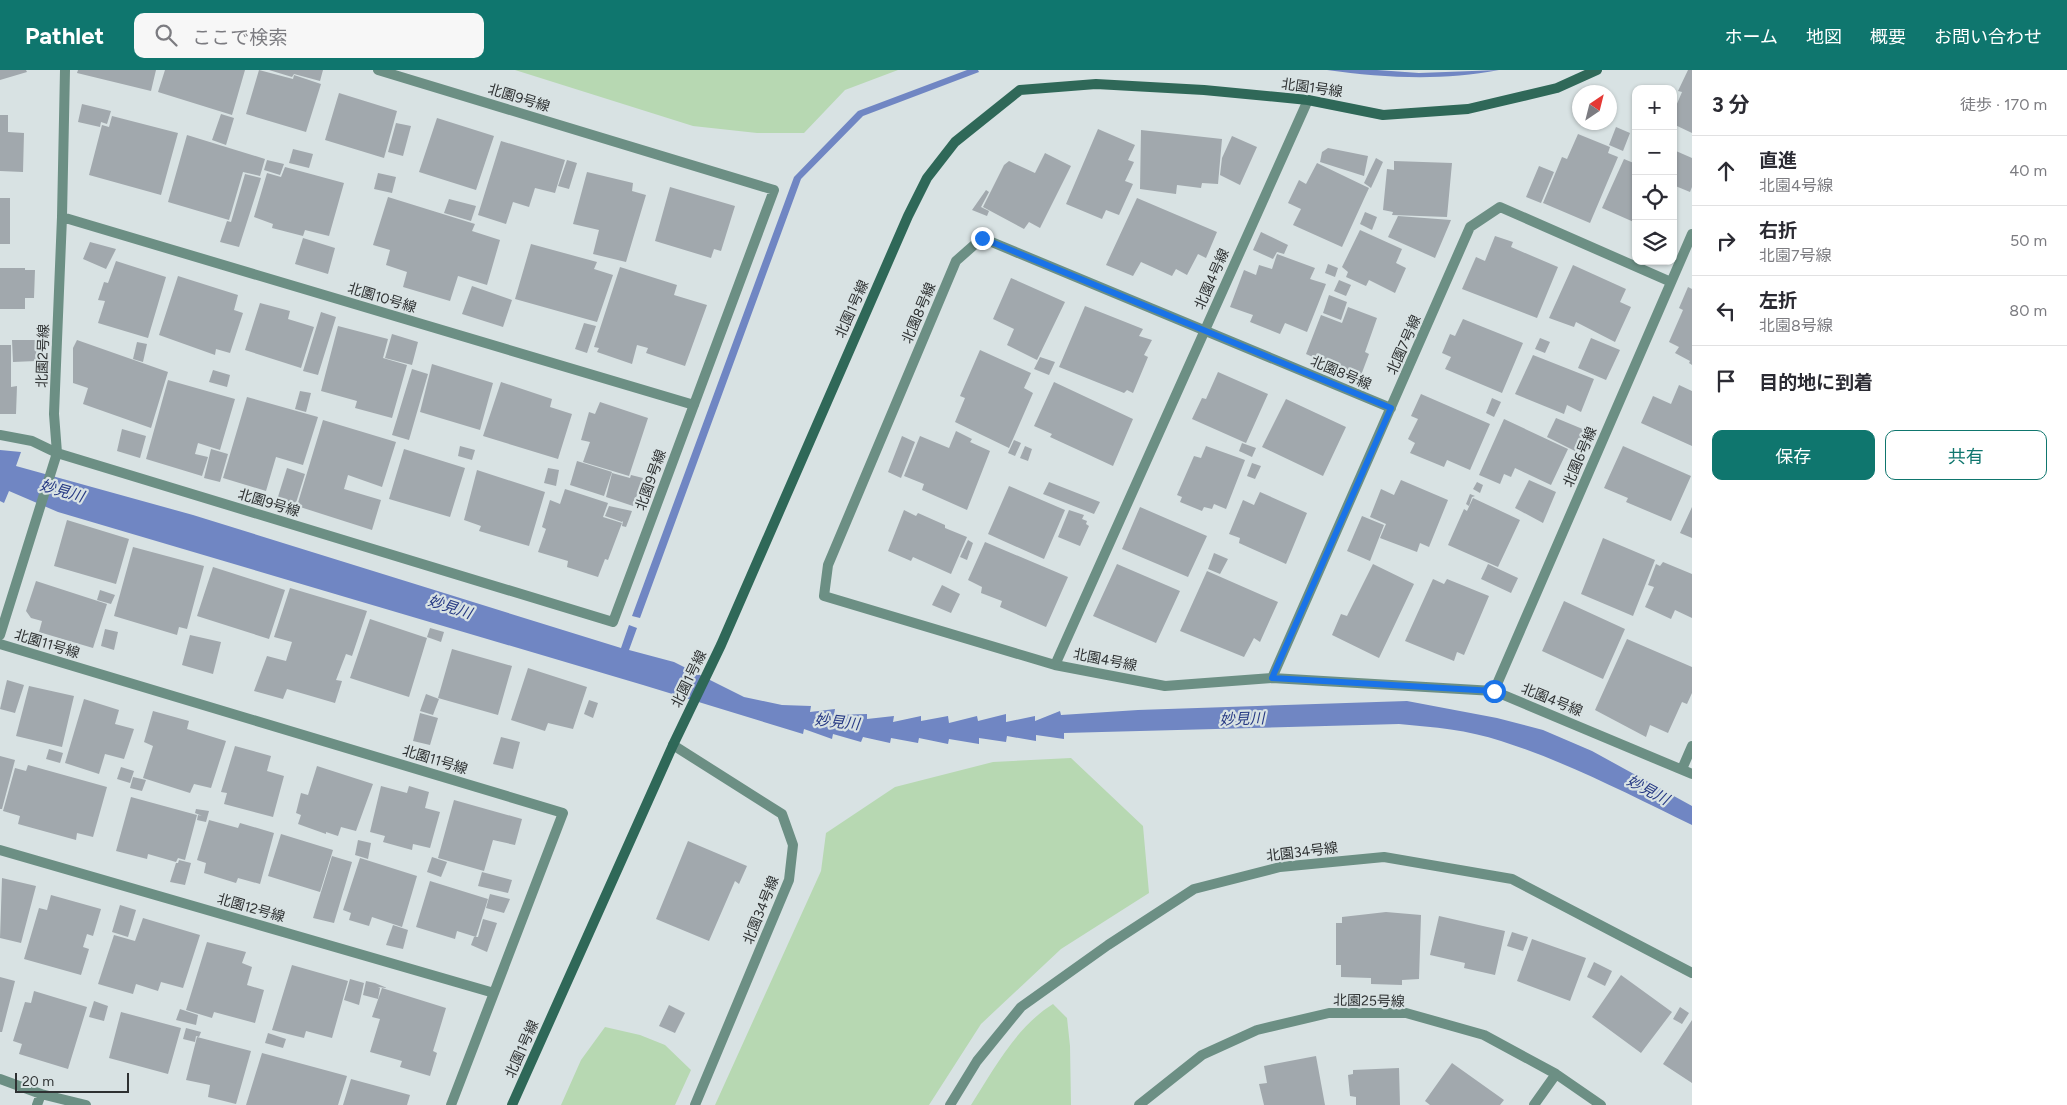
<!DOCTYPE html>
<html lang="ja">
<head>
<meta charset="utf-8">
<style>
  :root { --surface:#fff; --page:#f7f7f7; --text:#2b2b33; --muted:#7c7c81; --line:#e1e1e2; --accent:#0f766e }
  body { margin:0; font-family:Figtree,"Noto Sans JP",sans-serif; background:var(--page); color:var(--text) }
  .controls { position:absolute; right:15px; top:15px; display:grid; overflow:hidden; border-radius:10px; box-shadow:0 1px 4px #0004 }
  .controls button { width:45px; height:45px; display:grid; place-items:center; padding:0; border:0; border-bottom:1px solid var(--line); background:var(--surface); color:var(--text); font:25px sans-serif }
  .compass { position:absolute; left:1572px; top:15px; width:45px; height:45px; border-radius:50%; background:var(--surface); box-shadow:0 1px 4px #0004; rotate:35deg }
  .scale { position:absolute; left:15px; bottom:12px; width:114px; box-sizing:border-box; padding-left:5px; border:2px solid #2e3132; border-top:0; font-size:14px; line-height:18px; white-space:nowrap; color:#2e3132; -webkit-text-stroke:4px #d8e2e3; paint-order:stroke }
  .stop { position:absolute; width:15px; height:15px; margin:-11px; border:4px solid #1a73e8; border-radius:50%; background:#fff }
  .stop.end { background:#1a73e8; border-color:#fff; box-shadow:0 1px 5px #0008 }
  .list { margin:0; padding:0; list-style:none }
  h2 { display:flex; justify-content:space-between; align-items:center; height:65px; margin:0; padding:0 20px; font-size:21px }
  h2 small { font-size:16px; font-weight:400; color:var(--muted) }
  .list li { display:grid; grid-template-columns:32px 1fr auto; gap:15px; align-items:center; box-sizing:border-box; height:70px; padding:0 20px; border-top:1px solid var(--line) }
  .list b { display:block; font-size:19px; white-space:nowrap }
  .list p { margin:0; font-size:16px; white-space:nowrap; color:var(--muted) }
  .list em { font-size:16px; font-style:normal; color:var(--muted) }
  .actions { display:flex; gap:10px; padding:15px 20px }
  .actions a { flex:1; padding:11px 0; border:1px solid var(--accent); border-radius:10px; text-align:center; font-size:18px; color:var(--accent) }
  .actions .main { background:var(--accent); color:#fff }
  .icon { flex:none; width:28px; height:28px; fill:none; stroke:currentColor; stroke-width:2; stroke-linecap:round; stroke-linejoin:round }
  .map { position:relative; flex:none; width:1692px; height:1035px; overflow:hidden }
  header { display:flex; align-items:center; gap:30px; box-sizing:border-box; height:70px; padding:0 25px; background:var(--accent); color:#fff }
  header strong { font-size:24px }
  nav { display:flex; gap:28px; margin-inline-start:auto; font-size:18px }
  .search { width:350px; height:45px; background:var(--page); display:flex; align-items:center; gap:12px; box-sizing:border-box; padding:0 18px; border-radius:10px; color:var(--muted); font-size:19px }
  main { display:flex }
  aside { flex:1; background:var(--surface) }
  .map>svg:first-child { display:block }
  .green { fill:#b7d8b2 }
  .water { fill:#7086c3 }
  .building { fill:#a1a8ad }
  .lines { fill:none; stroke-linecap:round; stroke-linejoin:round }
  .lane { stroke:#6c8f84; stroke-width:10 }
  .street { stroke:#6c8f84; stroke-width:10 }
  .secondary { stroke:#2f6858; stroke-width:10 }
  .route { stroke:#1a73e8; stroke-width:6 }
  .labels { text-anchor:middle; dominant-baseline:central; stroke-width:4.5; stroke-linejoin:round; paint-order:stroke }
  .street-label { font-size:14px; fill:#2e3132; stroke:#d8e2e3 }
  .water-label { font-size:15px; font-style:italic; fill:#273a84; stroke:#d8e2e3 }
</style>
</head>
<body>
<header>
<strong>Pathlet</strong>
<div class="search"><svg class="icon" aria-label="search" viewBox="0 0 24 24"><circle cx="10" cy="10" r="6"/><path d="M15 15l6 6"/></svg>ここで検索</div>
<nav><a>ホーム</a><a>地図</a><a>概要</a><a>お問い合わせ</a></nav>
</header>
<main>
<div class="map">
<svg width="1692" height="1035" viewBox="0 0 1692 1035">
  <rect width="100%" height="100%" fill="#d8e2e3"/>
  <path class="green" d="M515 0H898L845 20 804 63H757L693 56Z
    M1071 688 1143 756 1149 823 1061 879 981 954 929 1035H715L821 801 826 763 895 717 993 692Z
    M1053 934 1067 948 1070 976 1071 1035H971C994 999 1016 957 1053 934Z
    M605 957 640 965 665 975 691 1000 675 1035H561L581 990Z"/>
  <path class="water" d="M967 0H978L979 2 863 46 801 109 640 548 632 546 794 107 858 41Z
    M1327 0H1377L1419 3 1499 0C1442 11 1385 8 1327 0Z
    M0 380 21 382 16 396 193 445 621 578 629 555 637 558 629 580 674 592 744 627 782 635 811 636 810 642 835 639 834 645 867 644V649L894 646 893 652 921 646V651L948 646 949 653 977 646 978 651 1006 644V652L1035 646V651L1060 641 1061 645 1138 640 1407 631 1497 648 1543 660 1592 681 1692 736V755C1630 725 1567 692 1501 671 1468 660 1434 657 1399 654L1064 663V669L1036 665V671L1007 666 1006 672 979 668V674L949 669 948 674 919 668 918 673 891 668 890 673 863 667 861 672 833 664 832 669 804 659 803 664 643 615 58 442 9 421 4 433 0 431Z"/>
  <path class="building" d="M0 0H26L27 2 0 10Z
    M78 0H156L151 21 77 3Z
    M165 0H245L232 45 158 22Z
    M259 0 293 9 294 5 321 14 306 62 246 44Z
    M269 0H323L320 11 294 4 292 7Z
    M1688 0H1692V63L1673 54V43L1682 22 1678 21Z
    M339 23 397 41 384 88 325 70Z
    M82 34 111 41 107 54 101 52 100 57 78 52Z
    M221 44 234 48 226 75 212 70Z
    M0 45H8V62L24 63 23 102 0 101Z
    M112 46 178 63 161 125 89 105 102 55 109 57Z
    M437 48 494 66 476 120 419 102Z
    M396 53 411 56 403 86 388 82Z
    M1616 57 1630 63 1623 81 1609 75Z
    M1098 59 1135 75 1128 90 1134 92 1125 111 1133 114 1119 145 1106 140 1102 149 1066 134Z
    M1141 60 1222 69 1218 114 1202 113 1201 118 1177 115 1176 124 1140 119Z
    M1578 64 1610 77 1608 83 1618 87 1590 153 1543 133 1562 87 1567 89Z
    M187 65 265 89 260 106 243 102 229 150 168 132Z
    M1232 66 1257 77 1240 115 1220 105 1222 88Z
    M501 71 565 90 555 123 535 118 529 137 513 132 506 154 478 145Z
    M1328 78 1368 86 1364 106 1320 92 1322 82Z
    M293 79 313 84 309 98 289 93Z
    M1676 81 1692 88V117L1690 122 1673 115V88Z
    M1045 83 1071 96 1040 158 1029 152 1024 159 983 137 1004 95 1009 91 1035 103Z
    M1376 88 1383 92 1371 118 1364 113Z
    M1624 89 1636 94V153L1602 138Z
    M267 90 284 94 280 105 264 100Z
    M567 90 577 93 569 119 558 116Z
    M1394 91 1452 93 1447 147 1392 145 1393 142 1383 140 1387 99 1394 100Z
    M1317 93 1369 118 1342 177 1293 155 1301 139 1288 133 1299 110 1306 114Z
    M1539 96 1554 102 1541 133 1526 127Z
    M285 97 344 113 329 166 305 160 303 166 272 158 273 154 254 147 267 103 281 107Z
    M587 102 633 113 632 121 646 125 626 192 593 184 599 160 573 154Z
    M378 103 396 107 392 123 374 119Z
    M245 104 261 108 239 177 220 172 227 151 231 152Z
    M670 117 735 136 721 181 714 179 711 188 655 171Z
    M986 120 989 122 981 137 989 141 987 146 972 140Z
    M388 127 475 154 472 161 500 170 487 215 458 206 450 231 403 217 407 202 386 195 390 180 373 175Z
    M0 128H10V174H0Z
    M1137 128 1217 162 1206 188 1198 184 1187 205 1176 199 1172 206 1141 192 1133 206 1106 195Z
    M449 129 476 136 471 151 444 143Z
    M1365 142 1377 147 1372 160 1360 154Z
    M1398 146 1451 150 1435 188 1388 167Z
    M1360 160 1402 179 1396 193 1406 198 1395 223 1369 210 1366 216 1346 207 1348 202 1342 197Z
    M1261 162 1288 175 1284 184 1277 182 1273 189 1253 180Z
    M1495 166 1513 172 1511 177 1558 197 1537 248 1462 219 1476 187 1485 191Z
    M303 168 335 178 328 204 295 194Z
    M90 172 116 179 106 199 83 189Z
    M531 174 597 192 594 199 613 205 597 252 515 229Z
    M1277 184 1315 198 1310 209 1326 214 1307 262 1285 253 1280 264 1250 252 1253 245 1230 237 1244 200 1256 205 1259 195 1272 199Z
    M116 191 166 207 148 268 98 253 105 231 98 230 104 212 108 213Z
    M1328 194 1338 198 1335 207 1325 203Z
    M1573 195 1626 219 1620 232 1631 237 1615 272 1576 252 1574 257 1549 248Z
    M620 197 677 215 674 225 707 235 685 296 646 283 648 278 637 275 632 294 597 282 599 278 594 277Z
    M0 198H25V200H35L34 228H25V239H0Z
    M178 206 238 225 234 240 243 243 230 283 216 279 215 285 159 265Z
    M1011 208 1065 232 1037 290 1007 275 1014 259 993 249Z
    M1339 210 1351 215 1346 226 1334 221Z
    M472 216 512 230 503 257 462 244Z
    M1688 217 1692 219V295L1689 293 1690 291 1675 283 1679 277 1669 272 1683 240 1679 238Z
    M1329 225 1347 232 1341 250 1323 243Z
    M260 233 290 241 288 249 314 257 301 298 245 280Z
    M1085 236 1143 259 1139 266 1152 270 1144 285 1148 287 1133 323 1127 320 1124 323 1059 297Z
    M1348 237 1377 248 1365 282 1369 284 1360 308 1306 284 1321 245 1342 253Z
    M321 242 336 247 318 305 303 301Z
    M1463 249 1523 273 1502 323 1445 299 1451 287 1442 283 1450 264 1455 266Z
    M584 253 596 256 587 283 575 279Z
    M338 256 388 269 383 288 407 295 392 348 355 338 357 331 321 321Z
    M392 264 418 272 412 295 385 288Z
    M1540 268 1550 272 1545 283 1535 279Z
    M1591 268 1620 280 1606 310 1578 298Z
    M12 270H37L36 291 13 292Z
    M77 270 168 302 151 358 83 334 88 318 73 313V278Z
    M137 272 147 274 143 292 133 289Z
    M0 275H11V317L17 316 16 344H0Z
    M980 280 1031 303 1024 318 1033 323 1009 378 955 352 965 328 960 326Z
    M1533 285 1594 309 1581 342 1567 335 1564 344 1515 324Z
    M1040 287 1055 292 1049 305 1034 299Z
    M432 294 493 313 480 360 420 342Z
    M412 299 428 304 409 370 392 365Z
    M213 300 230 305 227 317 209 312Z
    M1218 302 1268 324 1246 373 1192 349 1202 328 1206 329Z
    M168 310 235 329 220 380 198 373 195 384 208 387 202 406 146 389Z
    M501 312 552 329 550 337 572 344 558 389 483 366Z
    M1054 312 1133 349 1113 396 1050 367 1052 364 1034 356Z
    M1679 315 1692 321V376L1641 353 1653 326 1671 334Z
    M300 321 311 323 306 342 295 339Z
    M1421 324 1490 354 1470 400 1447 390 1444 397 1410 383 1415 373 1408 369 1418 349 1411 346Z
    M247 327 318 347 303 395 276 387 266 421 223 408Z
    M1492 328 1501 332 1494 347 1486 343Z
    M1286 329 1346 357 1323 406 1262 377Z
    M600 332 648 348 629 406 583 392 590 372 581 370 589 342 595 344Z
    M1556 348 1585 360 1575 381 1547 367Z
    M1504 349 1568 379 1551 415 1515 398 1511 407 1504 404 1500 414 1479 405Z
    M323 350 396 372 382 417 348 405 344 419 381 430 372 460 297 436Z
    M122 359 146 366 140 388 117 381Z
    M956 361 972 369 970 372 990 381 967 440 922 420 924 414 904 406 920 366 949 378Z
    M902 366 915 372 901 408 888 402Z
    M1014 370 1021 373 1015 386 1008 383Z
    M1242 373 1256 378 1252 387 1239 381Z
    M460 376 475 380 472 390 458 386Z
    M1025 376 1032 379 1028 391 1020 388Z
    M1206 376 1245 390 1226 439 1214 434 1212 439 1204 437 1202 441 1180 432 1182 427 1177 425 1194 386 1201 388Z
    M1623 376 1691 406 1671 451 1626 432 1628 428 1604 418Z
    M211 379 228 384 220 412 204 408Z
    M404 379 465 398 450 447 389 429Z
    M577 391 612 402 604 426 570 415Z
    M1252 393 1261 396 1255 409 1247 406Z
    M287 398 305 404 295 436 277 430Z
    M548 398 559 400 556 416 544 413Z
    M477 400 545 422 529 476 479 461 481 456 464 450Z
    M612 403 630 408 631 405 643 408 633 436 606 427Z
    M1401 410 1448 430 1429 477 1420 473 1417 482 1380 468 1386 454 1370 447 1381 419 1394 425Z
    M1529 410 1556 422 1543 453 1515 438Z
    M1049 412 1100 432 1094 444 1043 424Z
    M1477 412 1483 415 1480 423 1473 419Z
    M1009 416 1065 440 1044 489 988 464Z
    M565 419 608 433 603 447 622 453 608 490 605 489 598 507 567 497 568 491 538 482 546 459 542 457 550 430 560 434Z
    M1260 422 1307 443 1286 494 1239 473 1240 468 1229 464 1243 430 1254 435Z
    M1470 424 1475 426 1472 427 1469 436 1466 434Z
    M1473 428 1520 450 1498 497 1448 475 1464 439 1467 441Z
    M609 436 632 441 626 457 622 456 623 451 622 452 605 446Z
    M1140 437 1207 466 1188 507 1122 479Z
    M1692 437V468L1680 463Z
    M904 440 916 446 918 443 945 455V458L967 467 951 504 913 487 911 491 888 481Z
    M1069 440 1084 445 1082 449 1087 451 1086 454 1089 456 1080 476 1058 467Z
    M1362 446 1384 455 1370 491 1347 481Z
    M67 450 129 469 116 514 54 496Z
    M1603 468 1655 490 1633 546 1581 524Z
    M968 470 973 473 967 490 960 487Z
    M985 472 1068 507 1046 557 1000 537 1002 531 981 523 982 517 968 510Z
    M133 477 204 496 187 559 179 557 177 565 114 546Z
    M1214 483 1228 489 1220 504 1208 499Z
    M1663 492 1692 504V548L1675 540 1671 549 1645 537 1654 517 1648 515 1656 494 1660 496Z
    M1117 494 1180 521 1156 573 1093 546Z
    M1373 494 1414 514 1379 588 1332 565 1341 544 1347 546Z
    M1488 494 1518 508 1511 523 1481 509Z
    M213 497 285 520 269 569 197 546Z
    M1207 501 1278 532 1260 572 1254 568 1244 587 1180 561Z
    M1433 509 1444 514 1447 509 1489 526 1464 585 1457 582 1454 591 1405 571Z
    M36 511 107 534 93 578 39 562 42 551 31 548 26 541Z
    M942 515 960 524 951 543 932 535Z
    M290 518 367 541 352 586 346 584 336 610 342 611 335 633 287 619 283 629 254 621 267 586 286 591 292 572 274 567Z
    M100 520 115 525 111 534 97 530Z
    M1564 531 1625 559 1603 609 1542 581Z
    M370 549 427 568 409 627 350 608Z
    M430 558 444 562 441 572 427 567Z
    M105 559 118 562 114 580 101 576Z
    M190 565 221 572 213 604 182 595Z
    M1627 569 1692 597V623L1687 634 1682 632 1668 663 1650 655 1646 667 1595 640Z
    M452 579 512 596 498 645 438 628Z
    M528 598 587 617 573 659 548 653 545 661 511 650Z
    M7 610 24 615 15 643 0 639Z
    M29 616 74 626 62 677 16 666Z
    M426 624 439 629 433 645 420 641Z
    M84 629 119 640 115 654 134 659 124 689 105 684 99 704 65 693Z
    M589 630 598 633 593 648 584 644Z
    M153 641 189 651 187 659 226 671 211 718 194 714 190 723 143 708 153 676 144 672Z
    M420 643 438 648 430 675 413 671Z
    M501 667 520 672 513 699 493 694Z
    M235 676 271 686 267 701 284 706 273 747 224 734 227 723 221 722Z
    M49 679 63 683 60 693 46 689Z
    M0 686 15 690 2 739H0Z
    M28 695 107 717 93 767 77 763 76 770 18 754 20 746 3 741 15 698 26 701Z
    M317 696 373 714 356 761 341 757 338 766 326 762V764L298 754 301 745 296 743 301 723 308 725Z
    M121 697 134 701 130 713 117 709Z
    M133 707 146 710 142 721 130 718Z
    M381 716 407 723 409 716 429 722 425 738 440 742 430 778 413 774 412 780 383 772 385 766 370 762Z
    M131 727 197 745 185 790 178 788 176 792 148 784 147 789 116 781Z
    M454 730 522 749 515 775 493 770 484 801 438 788Z
    M196 739 209 741 206 752 197 750 198 745 202 746 195 743Z
    M209 750 238 758 240 753 274 763 260 814 238 808 236 813 204 803 206 793 197 790Z
    M281 764 333 780 320 822 268 806Z
    M358 770 371 773 368 789 355 785Z
    M688 771 747 796 739 814 735 811 709 871 656 849Z
    M332 786 352 792 334 853 313 848Z
    M432 787 447 792 441 807 427 802Z
    M360 788 417 806 402 857 372 847 369 856 349 850 351 843 343 840Z
    M179 790 191 793 185 815 170 812 176 793H178Z
    M482 802 512 810 508 823 478 816Z
    M2 808 36 816 21 873 0 868Z
    M430 811 488 829 476 867 457 861 455 869 416 857Z
    M490 824 510 829 504 843 486 838Z
    M51 825 101 839 93 866 87 864 83 877 89 879 81 905 24 889 39 838 47 840Z
    M120 835 136 840 128 867 112 862Z
    M1386 842 1421 845 1419 909 1402 910V915L1371 914V908L1341 907V895H1336V853H1342V847Z
    M1439 846 1505 861 1495 905 1464 898 1465 893 1430 885Z
    M143 848 200 865 183 918 161 912 158 921 136 914 133 924 98 914 114 865 135 871Z
    M483 849 497 853 487 882 471 875 474 867H478Z
    M393 855 408 860 403 879 386 875Z
    M1512 862 1528 867 1523 881 1507 876Z
    M1532 869 1586 888 1570 931 1517 911Z
    M207 872 246 882 242 893 252 897 247 915 264 920 255 953 214 942 212 948 186 940Z
    M1594 892 1612 901 1605 916 1587 907Z
    M292 895 348 911 332 968 306 961 304 968 272 960Z
    M1621 905 1672 942 1641 983 1592 947Z
    M0 907 15 911 2 962H0Z
    M350 909 364 913 359 935 344 930Z
    M366 911 375 913 387 918 378 917 380 918 378 929 363 925Z
    M382 918 446 938 433 981 437 983 430 1006 400 997 402 991 370 982 380 949 372 947Z
    M34 921 87 937 68 999 19 984 22 974 13 971 25 932 31 933Z
    M94 931 108 936 104 951 89 947Z
    M669 935 685 943 675 963 659 956Z
    M1680 937 1689 943 1682 954 1673 949Z
    M180 939 198 945 196 955 176 950Z
    M121 942 181 958 168 1004 109 988Z
    M1692 950V1013L1663 994Z
    M186 958 201 962 199 967 196 966 195 972 183 969Z
    M268 963 286 969 283 978 265 973Z
    M197 967 251 981 236 1034 208 1027 210 1015 186 1010Z
    M262 983 347 1006 338 1035H246Z
    M1316 986 1325 1035H1264L1259 1014 1267 1013 1264 996Z
    M1452 993 1504 1030 1500 1035H1430L1425 1031Z
    M1399 998 1400 1035H1356V1027L1350 1026 1348 1005 1353 1004V1000Z
    M351 1009 410 1025 407 1035H343Z"/>
  <g class="lines">
    <path class="lane" d="M0 365 32 371 57 383"/>
    <path class="street" d="M1308 30 1055 595 1165 616 1272 608 1494 621 1692 704
      M62 147 694 335
      M57 383 613 552 774 120 378 0
      M0 565 57 383 54 344 62 147 65 0
      M0 574 563 743 451 1035
      M1055 595 824 526 828 495 956 191 982 168 1391 338
      M1272 608 1470 157 1500 137 1671 212
      M1494 621 1692 164
      M673 675 782 744 793 775 789 810 695 1035
      M1682 699 1692 676
      M0 780 494 923
      M0 1009 41 1024 37 1035
      M41 1024 86 1035
      M950 1035 977 991 1021 937 1108 875 1194 819 1280 797 1384 787 1512 809 1692 903
      M1139 1035 1202 985 1257 960 1329 943H1406L1484 965 1556 1004 1601 1035
      M1534 1035 1556 1004"/>
    <path class="secondary" d="M512 1035 673 675 721 575 908 146 927 108 955 72 1020 20 1096 14 1204 20 1308 30 1383 45 1468 39 1557 18 1597 0"/>
  </g>
  <g class="lines">
    <path class="route" d="M982 168 1391 338 1272 608 1494 621"/>
  </g>
  <g class="labels">
    <g class="street-label">
      <text transform="translate(1312 18) rotate(8)">北園1号線</text>
      <text transform="translate(519 28) rotate(17)">北園9号線</text>
      <text transform="translate(1212 209) rotate(-66)">北園4号線</text>
      <text transform="translate(382 228) rotate(17)">北園10号線</text>
      <text transform="translate(852 239) rotate(-66)">北園1号線</text>
      <text transform="translate(919 243) rotate(-67)">北園8号線</text>
      <text transform="translate(1404 275) rotate(-66)">北園7号線</text>
      <text transform="translate(43 286) rotate(-88)">北園2号線</text>
      <text transform="translate(1341 303) rotate(23)">北園8号線</text>
      <text transform="translate(1580 387) rotate(-67)">北園6号線</text>
      <text transform="translate(651 410) rotate(-70)">北園9号線</text>
      <text transform="translate(269 433) rotate(17)">北園9号線</text>
      <text transform="translate(47 574) rotate(17)">北園11号線</text>
      <text transform="translate(1105 590) rotate(11)">北園4号線</text>
      <text transform="translate(689 609) rotate(-64)">北園1号線</text>
      <text transform="translate(1552 630) rotate(22)">北園4号線</text>
      <text transform="translate(435 690) rotate(17)">北園11号線</text>
      <text transform="translate(1302 782) rotate(-7)">北園34号線</text>
      <text transform="translate(251 838) rotate(16)">北園12号線</text>
      <text transform="translate(761 840) rotate(-68)">北園34号線</text>
      <text transform="translate(1369 931) rotate(1)">北園25号線</text>
      <text transform="translate(522 979) rotate(-66)">北園1号線</text>
    </g>
    <g class="water-label">
      <text transform="translate(62 421) rotate(16)">妙見川</text>
      <text transform="translate(450 537) rotate(18)">妙見川</text>
      <text transform="translate(1242 649) rotate(-2)">妙見川</text>
      <text transform="translate(837 652) rotate(6)">妙見川</text>
      <text transform="translate(1648 720) rotate(28)">妙見川</text>
    </g>
  </g>
</svg>
<div class="controls">
<button>+</button>
<button>−</button>
<button><svg class="icon" aria-label="locate" viewBox="0 0 24 24"><circle cx="12" cy="12" r="6"/><path d="M12 2v4M12 18v4M2 12h4M18 12h4"/></svg></button>
<button><svg class="icon" aria-label="layers" viewBox="0 0 24 24"><path d="M12 4l9 5-9 5-9-5zM3 14l9 5 9-5"/></svg></button>
</div>
<svg class="compass" viewBox="-18 -18 36 36"><path d="M0-13l5 13h-10z" fill="#e53935"/><path d="M0 13l5-13h-10z" fill="#7c7c81"/></svg>
<div class="scale">20 m</div>
<div class="stop" style="left:1494px;top:621px"></div>
<div class="stop end" style="left:982px;top:168px"></div>
</div>
<aside>
<h2>3 分<small>徒歩 · 170 m</small></h2>
<ul class="list">
<li><svg class="icon" aria-label="ahead" viewBox="0 0 24 24"><path d="M12 20V5M6 11l6-6 6 6"/></svg><div><b>直進</b><p>北園4号線</p></div><em>40 m</em></li>
<li><svg class="icon" aria-label="right" viewBox="0 0 24 24"><path d="M7 20v-9h11M14 6l5 5-5 5"/></svg><div><b>右折</b><p>北園7号線</p></div><em>50 m</em></li>
<li><svg class="icon" aria-label="left" viewBox="0 0 24 24"><path d="M17 20v-9H6M10 6l-5 5 5 5"/></svg><div><b>左折</b><p>北園8号線</p></div><em>80 m</em></li>
<li><svg class="icon" aria-label="arrive" viewBox="0 0 24 24"><path d="M6 21V4h12l-3 4 3 4H6"/></svg><div><b>目的地に到着</b></div></li>
</ul>
<div class="actions"><a class="main">保存</a><a>共有</a></div>
</aside>
</main>
</body>
</html>
